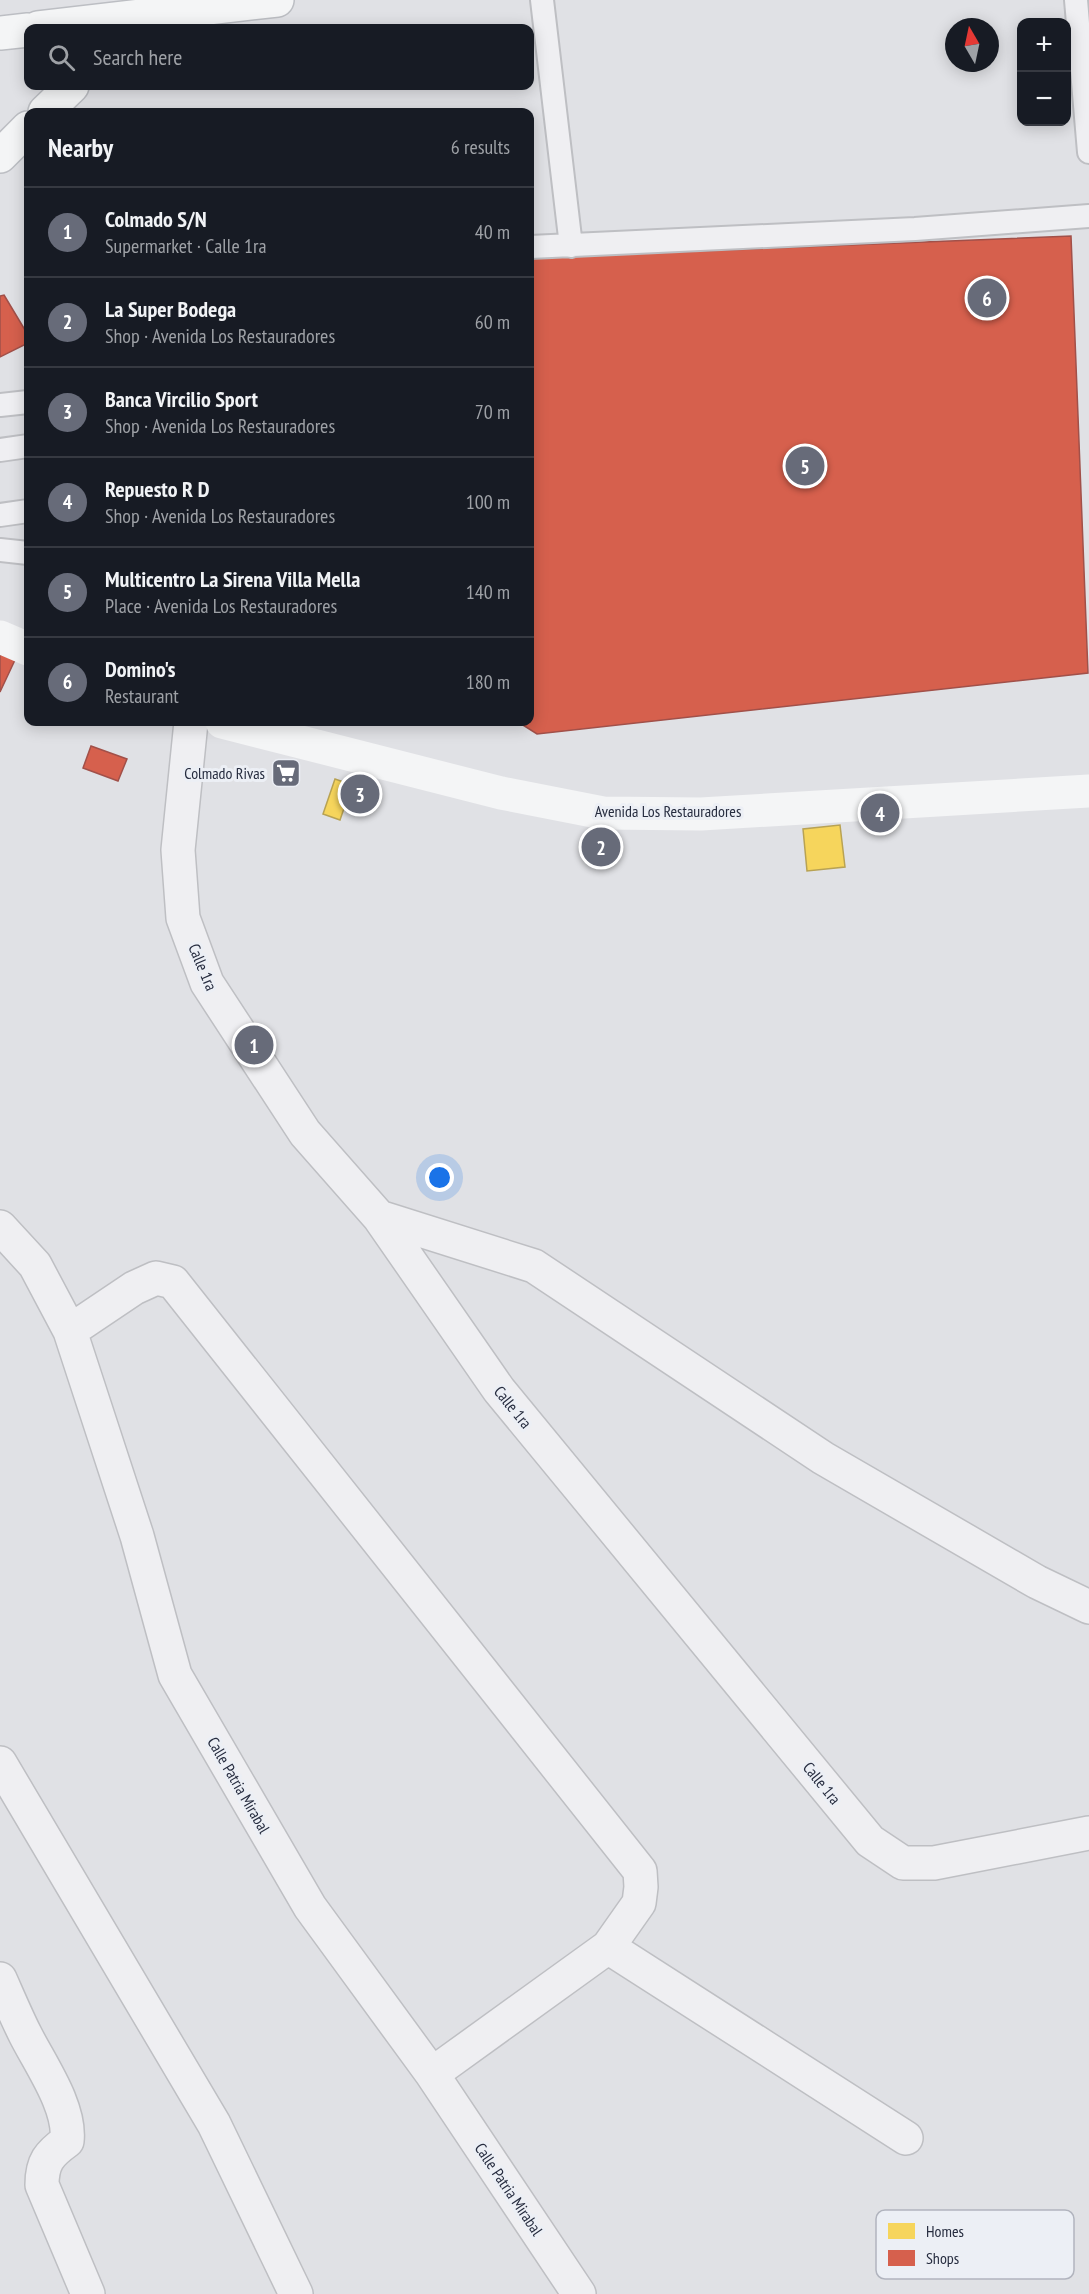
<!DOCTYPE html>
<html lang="en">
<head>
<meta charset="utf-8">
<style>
  :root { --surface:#171b24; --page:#20242c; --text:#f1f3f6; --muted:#9ea1a6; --line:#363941; --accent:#676b79 }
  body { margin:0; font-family:"PT Sans Narrow",sans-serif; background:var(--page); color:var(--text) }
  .controls { position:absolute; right:18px; top:18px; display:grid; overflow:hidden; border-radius:12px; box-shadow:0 3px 15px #0003 }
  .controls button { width:54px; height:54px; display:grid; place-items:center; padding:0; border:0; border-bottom:2px solid var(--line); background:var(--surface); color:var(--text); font:30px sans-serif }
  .compass { position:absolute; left:945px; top:18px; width:54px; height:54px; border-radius:50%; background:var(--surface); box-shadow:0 3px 15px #0003; rotate:351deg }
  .you { position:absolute; left:440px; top:1178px; width:21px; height:21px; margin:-15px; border:4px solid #fff; border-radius:50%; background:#1a73e8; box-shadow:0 0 0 9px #1a73e833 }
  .badge { display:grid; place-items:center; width:39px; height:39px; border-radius:50%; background:var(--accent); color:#fff; font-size:20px; font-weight:700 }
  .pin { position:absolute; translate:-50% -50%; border:3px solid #fff; box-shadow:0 2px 6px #0006 }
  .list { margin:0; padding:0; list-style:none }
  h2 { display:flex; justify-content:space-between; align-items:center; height:78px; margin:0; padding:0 24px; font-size:26px }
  h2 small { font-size:20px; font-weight:400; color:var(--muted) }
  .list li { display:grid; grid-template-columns:39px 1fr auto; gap:18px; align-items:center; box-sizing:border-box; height:90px; padding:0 24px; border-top:2px solid var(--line) }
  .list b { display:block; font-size:22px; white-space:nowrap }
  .list p { margin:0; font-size:20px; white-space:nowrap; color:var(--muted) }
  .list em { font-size:20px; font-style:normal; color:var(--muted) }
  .icon { flex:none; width:33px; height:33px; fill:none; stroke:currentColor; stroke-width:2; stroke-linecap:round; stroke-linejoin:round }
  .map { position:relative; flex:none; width:1089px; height:2294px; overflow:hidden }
  .search { position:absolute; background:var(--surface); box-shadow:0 3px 15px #0003; left:24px; top:24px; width:510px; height:66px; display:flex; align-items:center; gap:15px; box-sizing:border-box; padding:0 21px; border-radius:12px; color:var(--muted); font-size:22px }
  .panel { position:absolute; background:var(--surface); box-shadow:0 3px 15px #0003; left:24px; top:108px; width:510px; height:618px; border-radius:12px }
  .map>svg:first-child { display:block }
  .homes { fill:#f6d55c; stroke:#b8a253; stroke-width:1.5 }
  .shops { fill:#d6604d; stroke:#a15049; stroke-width:1.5 }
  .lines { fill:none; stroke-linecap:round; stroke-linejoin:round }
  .lane-casing { stroke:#bebfc3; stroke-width:26 }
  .street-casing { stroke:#bebfc3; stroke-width:36 }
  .primary-casing { stroke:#bcbec3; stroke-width:36 }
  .lane { stroke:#efeff2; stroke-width:22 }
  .street { stroke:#efeff2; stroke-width:33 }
  .secondary { stroke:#f4f5f6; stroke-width:33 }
  .primary { stroke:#f4f5f6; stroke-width:33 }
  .labels { text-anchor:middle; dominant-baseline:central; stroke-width:6; stroke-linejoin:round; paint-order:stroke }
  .poi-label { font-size:16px; fill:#262c3f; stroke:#eceff5; text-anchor:end }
  .street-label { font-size:16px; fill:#262c3f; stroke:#eceff5 }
  .key { fill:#eceff5; stroke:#b1b4be; stroke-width:1.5 }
  .key-label { font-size:16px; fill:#262c3f }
</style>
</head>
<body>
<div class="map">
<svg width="1089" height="2294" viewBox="0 0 1089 2294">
  <rect width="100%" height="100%" fill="#e0e1e5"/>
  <path class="homes" d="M335 779 352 785 340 820 323 814Z
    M840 825 845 867 807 871 803 829Z"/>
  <path class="shops" d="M1071 236 1088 673 537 734 518 722H530V258Z
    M4 295 28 335V343L0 357V296Z
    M0 654 15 660 0 692Z
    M91 746 127 759 118 781 83 768Z
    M279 767 294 771 292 779 277 775Z
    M355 786 368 789 365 801 352 798Z
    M596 839 610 844 606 855 592 850Z"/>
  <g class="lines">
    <g class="lane-casing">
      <path id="lane" d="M542 0 571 246
        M1076 0 1089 152
        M530 247 915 229 1089 216
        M0 405 28 402
        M0 450 28 446
        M0 515 28 511
        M0 550 28 553"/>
    </g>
    <g class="street-casing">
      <path id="street" d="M191 722 178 850 183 918 207 983 305 1133 379 1217 499 1390 870 1841 903 1863H934L1089 1833
        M379 1217 534 1266 823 1458 1037 1582 1089 1607
        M0 1227 35 1265 70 1331 137 1536 175 1675 310 1907 432 2074 579 2294
        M70 1331 134 1288 156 1278 173 1282 640 1871 641 1887 639 1903 608 1947 432 2074
        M0 1763 214 2124 296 2294
        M608 1947 906 2138
        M0 1979C8 1997 16 2016 25 2034 40 2064 71 2107 67 2141 49 2154 42 2162 42 2185L88 2294"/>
    </g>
    <g class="primary-casing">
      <path id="primary" d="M38 28 277 0
        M0 33 28 30
        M45 112 72 86
        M0 156 28 128"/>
    </g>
    <use href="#lane" class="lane"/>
    <use href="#street" class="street"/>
    <path class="secondary" d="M0 637 28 649
      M222 722 501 793 603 813 701 814 1089 791"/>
    <use href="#primary" class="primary"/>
  </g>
  <defs>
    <g id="supermarket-square" transform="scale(1.5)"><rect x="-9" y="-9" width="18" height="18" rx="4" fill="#676b79" stroke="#eceff5"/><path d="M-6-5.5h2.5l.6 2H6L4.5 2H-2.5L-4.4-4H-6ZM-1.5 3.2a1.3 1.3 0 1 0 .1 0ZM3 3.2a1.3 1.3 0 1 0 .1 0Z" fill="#fff"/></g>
  </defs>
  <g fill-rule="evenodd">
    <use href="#supermarket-square" x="286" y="773"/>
  </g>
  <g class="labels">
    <g class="poi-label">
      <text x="265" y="773">Colmado Rivas</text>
    </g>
    <g class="street-label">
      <text x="668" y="811">Avenida Los Restauradores</text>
      <text transform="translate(203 967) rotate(67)">Calle 1ra</text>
      <text transform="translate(513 1407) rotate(51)">Calle 1ra</text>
      <text transform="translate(822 1783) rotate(51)">Calle 1ra</text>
      <text transform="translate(239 1785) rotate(60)">Calle Patria Mirabal</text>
      <text transform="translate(509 2189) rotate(56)">Calle Patria Mirabal</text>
    </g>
  </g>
  <rect x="876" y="2210" width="198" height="69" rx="9" class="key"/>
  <rect x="888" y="2223" width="27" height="16" fill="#f6d55c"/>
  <rect x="888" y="2250" width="27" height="16" fill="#d6604d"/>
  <g class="key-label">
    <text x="926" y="2237">Homes</text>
    <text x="926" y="2264">Shops</text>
  </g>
</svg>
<div class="controls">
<button>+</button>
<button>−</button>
</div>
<svg class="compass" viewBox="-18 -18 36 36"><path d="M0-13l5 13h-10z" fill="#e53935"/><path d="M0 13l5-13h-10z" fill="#9ea1a6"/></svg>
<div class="you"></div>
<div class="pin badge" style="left:254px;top:1045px">1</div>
<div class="pin badge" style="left:601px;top:847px">2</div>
<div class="pin badge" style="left:360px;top:794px">3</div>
<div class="pin badge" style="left:880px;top:813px">4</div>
<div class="pin badge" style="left:805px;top:466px">5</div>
<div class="pin badge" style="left:987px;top:298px">6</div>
<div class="search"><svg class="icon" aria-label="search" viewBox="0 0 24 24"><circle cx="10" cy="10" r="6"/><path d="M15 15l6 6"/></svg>Search here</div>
<section class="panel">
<h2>Nearby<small>6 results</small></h2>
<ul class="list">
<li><span class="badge">1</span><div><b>Colmado S/N</b><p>Supermarket · Calle 1ra</p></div><em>40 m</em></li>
<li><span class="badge">2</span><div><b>La Super Bodega</b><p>Shop · Avenida Los Restauradores</p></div><em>60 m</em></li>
<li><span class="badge">3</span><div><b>Banca Vircilio Sport</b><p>Shop · Avenida Los Restauradores</p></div><em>70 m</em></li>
<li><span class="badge">4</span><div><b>Repuesto R D</b><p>Shop · Avenida Los Restauradores</p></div><em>100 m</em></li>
<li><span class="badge">5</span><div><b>Multicentro La Sirena Villa Mella</b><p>Place · Avenida Los Restauradores</p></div><em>140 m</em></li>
<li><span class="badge">6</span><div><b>Domino's</b><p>Restaurant</p></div><em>180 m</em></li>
</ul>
</section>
</div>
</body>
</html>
